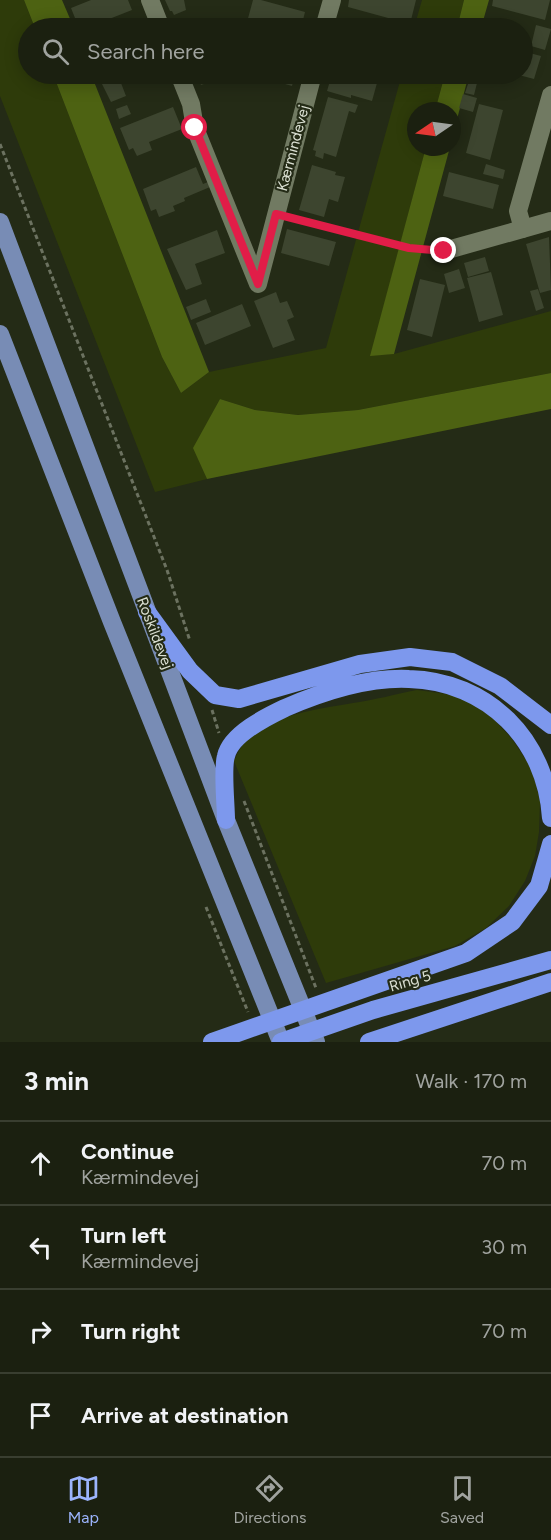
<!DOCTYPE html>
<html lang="en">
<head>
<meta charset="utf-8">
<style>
  :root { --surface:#1b2010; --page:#242819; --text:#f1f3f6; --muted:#a0a39f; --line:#393e30; --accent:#9cb4fd }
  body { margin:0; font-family:Figtree,sans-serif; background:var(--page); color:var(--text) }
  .compass { position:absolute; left:407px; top:102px; width:54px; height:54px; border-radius:50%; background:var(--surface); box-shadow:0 3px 15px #0003; rotate:257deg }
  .stop { position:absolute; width:18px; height:18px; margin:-14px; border:4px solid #e11d48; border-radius:50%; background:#fff }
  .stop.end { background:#e11d48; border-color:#fff; box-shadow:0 2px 6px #0008 }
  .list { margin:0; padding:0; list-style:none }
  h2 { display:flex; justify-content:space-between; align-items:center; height:78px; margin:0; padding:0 24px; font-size:26px }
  h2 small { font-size:20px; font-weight:400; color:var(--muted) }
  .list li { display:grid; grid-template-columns:39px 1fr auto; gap:18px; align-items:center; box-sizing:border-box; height:84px; padding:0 24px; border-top:2px solid var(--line) }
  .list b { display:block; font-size:22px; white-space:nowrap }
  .list p { margin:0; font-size:20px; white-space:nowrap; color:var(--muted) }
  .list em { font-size:20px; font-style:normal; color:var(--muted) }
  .icon { flex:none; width:33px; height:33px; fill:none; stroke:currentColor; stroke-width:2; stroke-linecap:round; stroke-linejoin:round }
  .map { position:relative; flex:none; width:551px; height:1042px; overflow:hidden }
  .search { position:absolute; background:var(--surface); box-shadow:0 3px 15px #0003; left:18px; right:18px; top:18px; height:66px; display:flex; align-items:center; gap:15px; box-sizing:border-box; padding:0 21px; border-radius:33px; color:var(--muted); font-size:22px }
  .sheet { height:414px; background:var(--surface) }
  nav { display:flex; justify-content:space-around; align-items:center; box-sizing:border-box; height:84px; border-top:2px solid var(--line); background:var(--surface); font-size:16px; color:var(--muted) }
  nav a { display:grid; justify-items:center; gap:3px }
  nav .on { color:var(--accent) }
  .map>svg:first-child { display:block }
  .green { fill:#2e3b0a }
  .forest { fill:#4d6212 }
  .building { fill:#3d452f }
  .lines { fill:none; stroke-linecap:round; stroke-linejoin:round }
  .path { stroke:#6c7260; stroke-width:3; stroke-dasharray:4.5 3; stroke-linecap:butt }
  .minor { stroke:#717a62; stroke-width:18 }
  .major { stroke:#788cb5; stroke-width:18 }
  .highway { stroke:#7d98ed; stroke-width:18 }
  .route { stroke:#e11d48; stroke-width:8 }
  .labels { text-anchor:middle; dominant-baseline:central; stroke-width:4.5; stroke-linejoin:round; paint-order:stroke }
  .street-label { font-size:15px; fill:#dce1d4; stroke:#242b16 }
</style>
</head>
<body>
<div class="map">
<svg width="551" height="1042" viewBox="0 0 551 1042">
  <rect width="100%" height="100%" fill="#242b16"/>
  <path class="green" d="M0 0H24L35 28H28V74H53L162 357 181 393 209 372 326 348 402 74H445L435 111H416V147H426L371 355 394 354 551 311V373L358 410 298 415 255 410 220 399 194 448 207 479 155 492 0 96Z
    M422 0H464L457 28H414Z
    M417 690 454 695 487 712 512 739 532 769 540 801 539 832 535 856 525 881 509 906 486 928 455 946 326 983 234 761C239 750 245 739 255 731 280 714 324 708 353 703 375 700 396 694 417 690Z"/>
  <path class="forest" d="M24 0H62L74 28H35Z
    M464 0H489L481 28H457Z
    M53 74H91L209 372 181 393 162 357Z
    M445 74H469L452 138V111H435Z
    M426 147H450L394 354 370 356Z
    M551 373V409L207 479 193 448 220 399 255 410 298 415 358 410Z"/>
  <path class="building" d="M91 0H128L132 10 99 23 101 28H79L71 8Z
    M165 0H184L186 10 174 15 172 11H170Z
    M253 0H261L305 12 301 28H254L255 24 247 22Z
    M349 0H416L410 24 348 7Z
    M493 0H550L545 20 492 6Z
    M239 18 244 28H225L224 24Z
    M536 25 551 29 545 50 531 46Z
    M522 51 541 56 534 79 515 74H522Z
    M97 74H144L121 83 126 96 111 102Z
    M197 74H215L218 79 201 85Z
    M272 74H295L292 86 271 80Z
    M332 74H357L356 78 377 83 372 101 351 95V98L327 91Z
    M477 74H495L493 84 475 79Z
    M469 81 477 83 474 95 465 93Z
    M463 94 477 98 473 112 459 108Z
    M328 97 358 105 355 113 349 111 336 157 324 153 323 159 315 156 316 151 313 150Z
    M479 104 503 110 490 160 466 153Z
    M127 105 131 114 119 119 116 109Z
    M173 107 182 129 149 142 152 150 137 156 133 148 129 150 120 128Z
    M486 164 505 170 503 179 483 174Z
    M312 165 336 172 335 175 345 177 338 202 329 199 324 217 299 210Z
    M196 167 203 184 208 182 210 187 184 198 185 201 173 206 175 211 159 217 156 209 151 211 143 189Z
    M449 172 499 185 493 209 443 196Z
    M287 229 336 242 329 266 281 253Z
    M217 230 225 253 195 264 202 284 186 290 167 249Z
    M549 237 551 290 540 293 526 244Z
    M485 257 489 271 468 277 464 263Z
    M459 269 465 288 449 293 444 274Z
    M491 272 503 315 479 322 467 278Z
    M420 279 445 285 432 337 407 330Z
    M538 289 544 308 536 311 530 291Z
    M276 292 280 303 287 301 294 317 287 320 295 340 273 348 254 301Z
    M206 299 211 312 191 320 186 307Z
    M242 304 251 326 205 345 196 323Z"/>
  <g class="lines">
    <path class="path" d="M0 144 167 570 190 641
      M293 219 409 247 429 250
      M212 710 219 733
      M244 801 316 988
      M206 907 248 1012"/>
    <path class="minor" d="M150 0 161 28
      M324 28 332 0
      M179 74 191 104 195 128 258 284 313 74
      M523 229 518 211 551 95
      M444 251 551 221"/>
    <path class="major" d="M0 222 226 820 316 1042
      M0 334 112 622 281 1042"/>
    <path class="highway" d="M147 612 190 671 215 695 239 699 360 664 410 657 452 662 500 686 551 725
      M226 820C226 805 222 768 226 756 231 734 266 717 285 708 322 692 368 677 409 679 488 681 546 740 551 818
      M212 1042 466 953 512 922 539 886 551 844
      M281 1042 373 1010 551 960
      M369 1042 551 982"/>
  </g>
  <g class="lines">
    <path class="route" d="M195 128 258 284 276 214 409 248 444 251"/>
  </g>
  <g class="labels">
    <g class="street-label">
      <text transform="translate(293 148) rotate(-75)">Kærmindevej</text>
      <text transform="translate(155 633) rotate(69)">Roskildevej</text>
      <text transform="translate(410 981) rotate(-16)">Ring 5</text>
    </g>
  </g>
</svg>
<svg class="compass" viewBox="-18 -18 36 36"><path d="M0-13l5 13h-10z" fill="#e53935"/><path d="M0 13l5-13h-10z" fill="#a0a39f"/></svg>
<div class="stop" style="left:195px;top:128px"></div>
<div class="stop end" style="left:444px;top:251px"></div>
<div class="search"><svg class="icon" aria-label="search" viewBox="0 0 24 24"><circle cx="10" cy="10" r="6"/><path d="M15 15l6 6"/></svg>Search here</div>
</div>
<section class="sheet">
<h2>3 min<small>Walk · 170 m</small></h2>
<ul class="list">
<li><svg class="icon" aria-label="ahead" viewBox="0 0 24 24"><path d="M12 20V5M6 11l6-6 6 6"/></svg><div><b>Continue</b><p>Kærmindevej</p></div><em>70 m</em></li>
<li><svg class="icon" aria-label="left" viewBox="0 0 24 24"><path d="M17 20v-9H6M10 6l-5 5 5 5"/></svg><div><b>Turn left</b><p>Kærmindevej</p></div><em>30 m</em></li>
<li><svg class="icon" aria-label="right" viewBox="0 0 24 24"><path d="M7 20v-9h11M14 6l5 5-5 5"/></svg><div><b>Turn right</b></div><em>70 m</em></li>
<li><svg class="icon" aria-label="arrive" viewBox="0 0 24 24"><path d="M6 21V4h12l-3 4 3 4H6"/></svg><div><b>Arrive at destination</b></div></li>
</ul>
</section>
<nav>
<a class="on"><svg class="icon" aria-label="map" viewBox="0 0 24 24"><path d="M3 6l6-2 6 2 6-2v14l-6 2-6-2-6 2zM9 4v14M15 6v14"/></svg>Map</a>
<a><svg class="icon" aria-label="directions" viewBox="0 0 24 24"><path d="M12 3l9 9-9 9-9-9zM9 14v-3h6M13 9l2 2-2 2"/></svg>Directions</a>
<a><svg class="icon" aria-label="saved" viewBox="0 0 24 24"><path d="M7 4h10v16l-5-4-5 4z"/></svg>Saved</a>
</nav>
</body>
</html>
